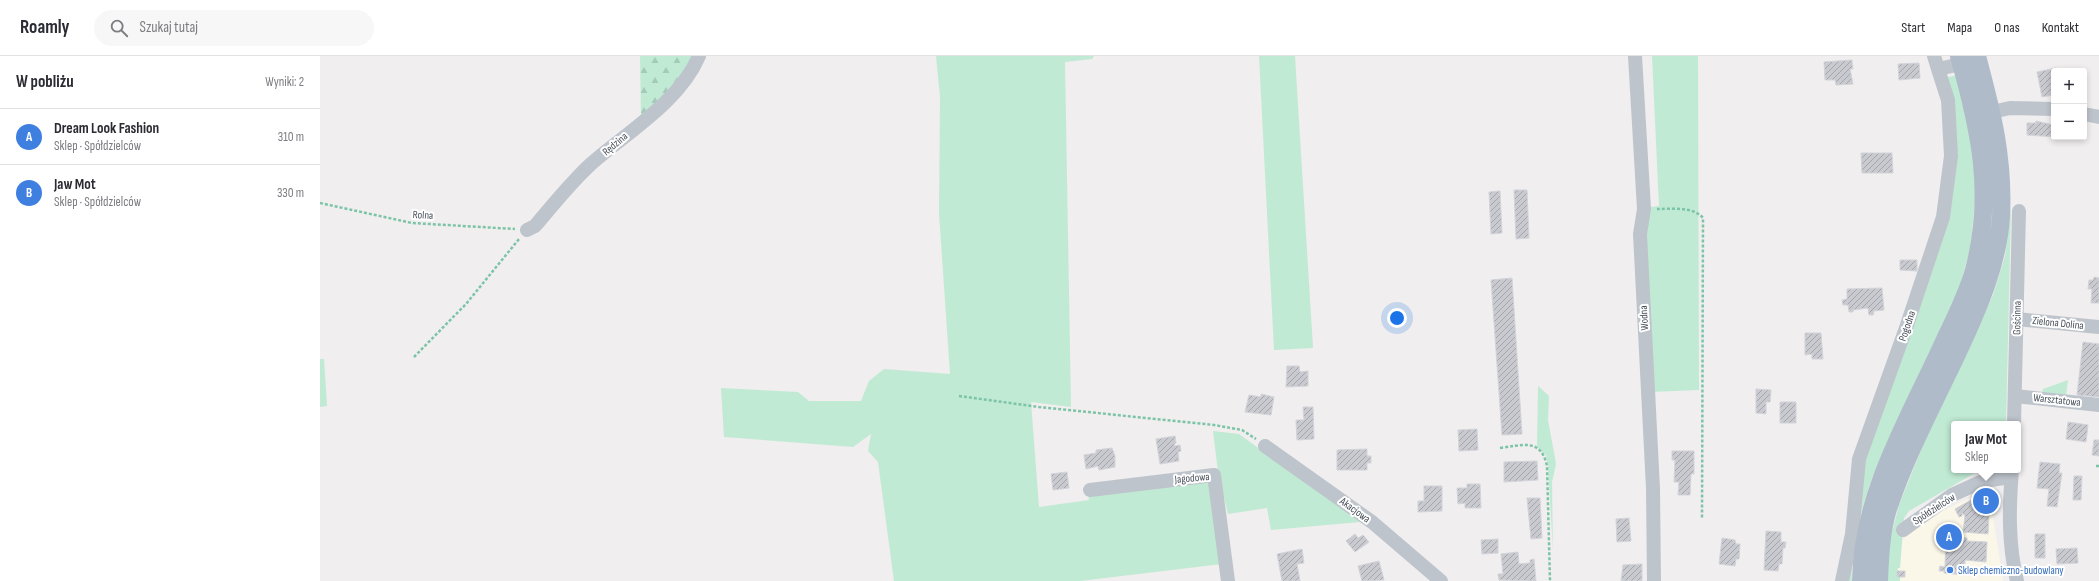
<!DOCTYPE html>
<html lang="pl">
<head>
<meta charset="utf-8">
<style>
  :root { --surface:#fff; --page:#f7f7f7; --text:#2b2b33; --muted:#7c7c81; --line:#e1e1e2; --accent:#1a73e8 }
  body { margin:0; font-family:"Sofia Sans Condensed",sans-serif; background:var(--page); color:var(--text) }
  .controls { position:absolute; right:12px; top:12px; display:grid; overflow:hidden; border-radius:4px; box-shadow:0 2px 6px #0003 }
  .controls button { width:36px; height:36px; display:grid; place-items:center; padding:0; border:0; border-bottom:1px solid var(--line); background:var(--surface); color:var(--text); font:20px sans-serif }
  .you { position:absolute; left:1077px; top:262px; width:14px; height:14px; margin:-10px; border:3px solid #fff; border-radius:50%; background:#1a73e8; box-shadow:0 0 0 6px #1a73e833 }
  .badge { display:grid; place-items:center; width:26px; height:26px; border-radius:50%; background:var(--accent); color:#fff; font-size:13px; font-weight:700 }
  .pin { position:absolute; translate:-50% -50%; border:2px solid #fff; box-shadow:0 1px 4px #0006 }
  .popup { position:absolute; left:1631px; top:365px; width:70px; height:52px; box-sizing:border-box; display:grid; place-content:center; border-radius:4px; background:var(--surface); filter:drop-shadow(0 1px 3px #0005); font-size:13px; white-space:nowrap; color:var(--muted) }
  .popup b { font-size:15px; color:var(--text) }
  .popup::after { content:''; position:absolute; left:50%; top:100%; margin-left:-8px; border:8px solid transparent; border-top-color:var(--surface) }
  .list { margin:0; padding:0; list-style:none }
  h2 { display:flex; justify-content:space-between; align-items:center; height:52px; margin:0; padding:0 16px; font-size:17px }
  h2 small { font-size:13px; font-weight:400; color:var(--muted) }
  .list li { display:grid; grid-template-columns:26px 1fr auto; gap:12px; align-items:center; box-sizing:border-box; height:56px; padding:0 16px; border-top:1px solid var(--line) }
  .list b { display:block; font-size:15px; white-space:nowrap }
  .list p { margin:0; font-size:13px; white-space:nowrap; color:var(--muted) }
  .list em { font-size:13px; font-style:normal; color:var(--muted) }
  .icon { flex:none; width:22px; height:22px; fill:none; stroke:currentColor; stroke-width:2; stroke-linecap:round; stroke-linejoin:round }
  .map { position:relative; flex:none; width:1779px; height:525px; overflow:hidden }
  header { display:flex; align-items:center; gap:24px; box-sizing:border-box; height:56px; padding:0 20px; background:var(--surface); border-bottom:1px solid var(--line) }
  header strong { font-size:19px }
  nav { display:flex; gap:22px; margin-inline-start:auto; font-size:14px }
  .search { width:280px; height:36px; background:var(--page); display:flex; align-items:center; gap:10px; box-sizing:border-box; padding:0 14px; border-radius:22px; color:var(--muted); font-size:15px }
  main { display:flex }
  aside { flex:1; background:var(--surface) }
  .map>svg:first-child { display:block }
  .commercial { fill:#faf6e8 }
  .grass { fill:#c0ead4 }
  .forest { fill:url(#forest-firs) }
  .building { fill:url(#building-hatch); stroke:#d2d4d9 }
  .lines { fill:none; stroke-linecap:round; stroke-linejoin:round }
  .path { stroke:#7cc4a8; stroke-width:2.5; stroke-dasharray:3 2; stroke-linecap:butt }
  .minor { stroke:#bec4cc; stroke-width:14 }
  .major { stroke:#b0bbca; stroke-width:18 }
  .shop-dot { fill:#3f7fe0; stroke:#fff; stroke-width:1.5 }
  .labels { text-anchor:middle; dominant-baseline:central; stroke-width:4; stroke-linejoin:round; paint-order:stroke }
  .street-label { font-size:11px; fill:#484f59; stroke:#fff }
  .shop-label { font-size:11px; fill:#366cbe; stroke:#fff; text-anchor:start }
</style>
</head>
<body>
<header>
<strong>Roamly</strong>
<div class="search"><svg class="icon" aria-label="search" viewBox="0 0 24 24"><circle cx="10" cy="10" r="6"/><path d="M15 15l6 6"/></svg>Szukaj tutaj</div>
<nav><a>Start</a><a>Mapa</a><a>O nas</a><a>Kontakt</a></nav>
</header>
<main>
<aside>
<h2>W pobliżu<small>Wyniki: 2</small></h2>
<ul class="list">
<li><span class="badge" style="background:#3f7fe0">A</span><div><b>Dream Look Fashion</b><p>Sklep · Spółdzielców</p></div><em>310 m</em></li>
<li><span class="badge" style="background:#3f7fe0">B</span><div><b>Jaw Mot</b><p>Sklep · Spółdzielców</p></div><em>330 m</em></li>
</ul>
</aside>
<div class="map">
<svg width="1779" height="525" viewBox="0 0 1779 525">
  <defs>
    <pattern id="forest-firs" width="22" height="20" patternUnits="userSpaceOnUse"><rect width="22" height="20" fill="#c0ead4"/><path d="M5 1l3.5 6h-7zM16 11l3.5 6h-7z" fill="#a6cab8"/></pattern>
    <pattern id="building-hatch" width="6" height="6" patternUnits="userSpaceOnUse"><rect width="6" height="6" fill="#c9cad0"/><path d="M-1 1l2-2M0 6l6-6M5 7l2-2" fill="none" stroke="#a5a6ac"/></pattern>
  </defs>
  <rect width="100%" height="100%" fill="#f0eeee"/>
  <path class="commercial" d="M1669 433 1683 525H1575L1579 486 1618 457Z"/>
  <path class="grass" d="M616 0H774L772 3 745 6 751 351 711 346 719 451 769 444 768 438 891 425 902 508 760 525H574L558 406 548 395 551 378 533 391 404 381 401 332 478 336 489 345H541L549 325 564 313 630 318 619 157 620 41Z
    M939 0H975L993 292 954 294Z
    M1332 0H1378L1379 334 1330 336 1321 152 1339 150Z
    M1637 19 1650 74 1656 130 1651 190 1640 230 1552 422C1542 451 1530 494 1532 525H1525L1543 403 1625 162V22Z
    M1691 153 1686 368H1634V414H1660L1589 455 1584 462 1580 512H1578L1577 521H1580V525H1567L1569 488 1579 449 1603 389 1673 239 1685 200Z
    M0 303H4L7 350 0 351Z
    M1748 324 1746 340 1722 337 1723 333Z
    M1218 330 1229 340 1228 364 1236 408 1232 426 1233 495 1228 411 1226 399 1217 391Z
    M893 375 919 378 1040 466 951 474 947 452 908 458 898 416Z"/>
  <path class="forest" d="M320 0H376L362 24 321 61Z"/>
  <path class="building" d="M1532 4 1533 13H1530L1533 28 1516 29 1515 24H1505L1504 6Z
    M1599 7 1600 22 1579 24 1578 8Z
    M1736 12 1737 15H1734V39L1722 41 1717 16Z
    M1716 65 1734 69V81L1707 79V67H1716Z
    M1541 97H1572L1573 117H1542Z
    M1194 134H1207L1209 182 1196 183Z
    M1180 135 1182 177 1171 178 1169 136Z
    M1580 204H1597V215L1580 214Z
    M1774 221 1779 222V247H1771L1772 233H1768L1769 224H1773Z
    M1192 222 1202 378 1182 379 1171 224Z
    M1562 232 1564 254 1554 255 1553 259H1549L1548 252 1533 254V256H1529L1528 249H1523L1522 244 1527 243V233Z
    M1485 277H1501L1503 303H1492V298L1485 299Z
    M1763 286 1779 288V341L1757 339Z
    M967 310H979L980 316 988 315V330L966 331Z
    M1436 333 1451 334 1450 346H1446V358L1436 357Z
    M941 338 954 341 951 359 925 356 929 339 941 341Z
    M1460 346H1476V367H1460Z
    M983 351H993L994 383 977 384 976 364H984Z
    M1748 366 1768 369 1766 386 1746 383Z
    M1157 373 1158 394 1139 395 1138 374Z
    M855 380 856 387 854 388 855 390 860 389 861 395 858 396 859 405 840 408 836 383Z
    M1774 384H1779V400L1772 399Z
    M792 392 795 400V411L779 414 778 410 766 413 764 399 776 397V394Z
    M1047 393V400H1051V407H1047V414H1017V394Z
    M1352 395H1374V418H1371L1370 439H1358L1359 426H1354L1355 404H1352Z
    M1217 405 1218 424 1184 426V406Z
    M1720 406 1740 408 1739 417H1742L1737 451 1727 450 1729 433 1717 432Z
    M747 416 749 432 733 434 731 418Z
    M1754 420H1762L1761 444H1753Z
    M1147 428H1160L1161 452H1145V447L1138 448 1137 432H1147Z
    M1104 430H1122V455L1098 456V445H1104Z
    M1664 437 1670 440 1668 478 1643 476 1645 460 1642 457V460L1639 461 1635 453Z
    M1207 442H1220L1222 482 1211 483Z
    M1309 462 1311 485 1297 486 1296 463Z
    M1446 475 1461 476V486H1466L1465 492H1463L1462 508H1459L1458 515 1444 514Z
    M1035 478 1038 482 1043 479 1049 486 1035 496 1026 485Z
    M1715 478H1725V502H1715Z
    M1626 479 1647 482V485L1667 486 1666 506 1645 504V519L1624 517V515H1619L1620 510 1625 511Z
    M1402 482 1415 484 1416 488H1420L1419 503H1416L1415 510 1399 508Z
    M1178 483V497L1162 498 1161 484Z
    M1757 492 1758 507 1737 508 1736 493Z
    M982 493 984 507 977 508 980 525H962L957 498Z
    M1198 496 1199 508 1210 507V504L1214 503 1216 525 1179 524 1178 518H1183L1181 498Z
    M1059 505 1064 524 1042 525 1038 510Z
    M1322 508V525H1301L1303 509Z
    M1577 515H1585V521H1577Z"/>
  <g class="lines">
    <path class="path" d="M0 147 92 167 195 173
      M1337 153C1351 153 1373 150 1383 162L1382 463
      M94 301 146 248 199 183
      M639 340 719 351 894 369 922 374 936 383
      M1180 392C1203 389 1221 382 1227 410L1230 525
      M1776 410H1779"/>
    <path class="minor" d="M1315 0 1324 153 1320 178 1333 432 1334 525
      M1614 0 1618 13
      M1672 56 1690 52 1734 53
      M1764 58 1779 61
      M207 174 215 170C233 149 251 126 272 107 308 76 360 45 379 0
      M1697 263 1779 271
      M1695 340 1779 349
      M1694 368 1699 155
      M945 390 1052 466 1121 525
      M1692 414C1689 452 1688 488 1697 525
      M770 434 894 419 908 525
      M1583 474 1632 439 1663 425 1691 421
      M1522 525 1532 478 1539 403 1587 269 1623 161 1631 100 1628 44 1618 13 1641 8"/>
    <path class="major" d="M1541 525C1542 436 1592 358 1627 279 1637 258 1648 236 1654 214 1674 138 1660 74 1639 0
      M1559 525C1560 501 1561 476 1568 453 1586 399 1614 347 1638 296 1658 253 1678 208 1681 161 1684 102 1672 56 1657 0"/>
  </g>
  <circle class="shop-dot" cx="1630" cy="514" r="4"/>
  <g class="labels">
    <g class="street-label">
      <text transform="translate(295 88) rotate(-40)">Rędzina</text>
      <text transform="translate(103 159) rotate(3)">Rolna</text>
      <text transform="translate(1324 262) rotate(-93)">Wodna</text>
      <text transform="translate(1697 262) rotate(-89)">Gościnna</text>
      <text transform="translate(1738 267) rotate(6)">Zielona Dolina</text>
      <text transform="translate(1587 270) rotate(-71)">Pogodna</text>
      <text transform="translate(1737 344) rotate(6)">Warsztatowa</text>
      <text transform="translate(872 422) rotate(-5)">Jagodowa</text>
      <text transform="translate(1614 453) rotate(-33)">Spółdzielców</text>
      <text transform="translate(1035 454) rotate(36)">Akacjowa</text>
    </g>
    <g class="shop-label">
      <text x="1638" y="514">Sklep chemiczno-budowlany</text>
    </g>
  </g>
</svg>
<div class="controls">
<button>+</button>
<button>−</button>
</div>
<div class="you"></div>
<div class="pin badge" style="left:1629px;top:481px;background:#3f7fe0">A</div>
<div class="pin badge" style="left:1666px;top:445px;background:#3f7fe0">B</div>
<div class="popup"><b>Jaw Mot</b>Sklep</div>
</div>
</main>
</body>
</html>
